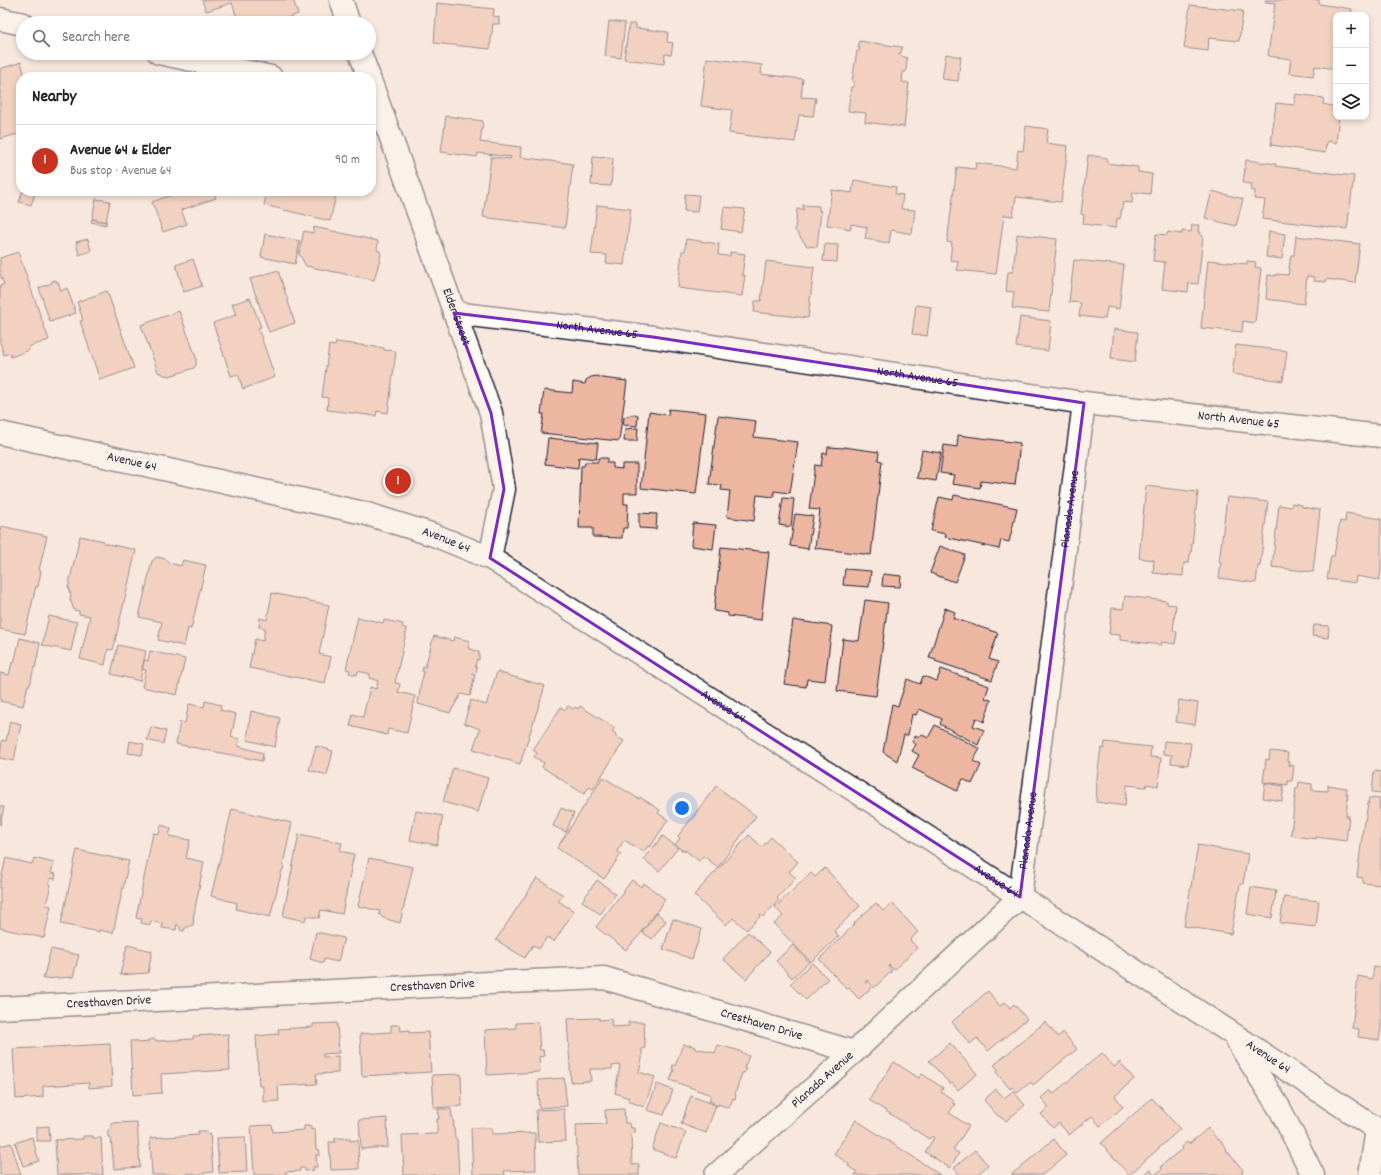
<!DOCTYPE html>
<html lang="en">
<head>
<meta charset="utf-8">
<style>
  :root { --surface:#fff; --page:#f2f2f2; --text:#222; --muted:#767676; --line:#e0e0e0; --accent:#c8321e }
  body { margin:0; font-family:Dekko,sans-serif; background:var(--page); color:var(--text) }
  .controls { position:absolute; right:12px; top:12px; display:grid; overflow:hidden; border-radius:8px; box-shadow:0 2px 6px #0003 }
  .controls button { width:36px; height:36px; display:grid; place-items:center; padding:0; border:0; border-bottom:1px solid var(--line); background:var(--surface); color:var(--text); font:20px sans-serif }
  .you { position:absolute; left:682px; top:808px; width:14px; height:14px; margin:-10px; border:3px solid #fff; border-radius:50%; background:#1a73e8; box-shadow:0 0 0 6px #1a73e833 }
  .badge { display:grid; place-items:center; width:26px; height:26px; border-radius:50%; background:var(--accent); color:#fff; font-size:13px; font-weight:700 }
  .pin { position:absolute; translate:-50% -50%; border:2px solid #fff; box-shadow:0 1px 4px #0006 }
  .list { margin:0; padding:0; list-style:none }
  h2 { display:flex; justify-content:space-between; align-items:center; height:52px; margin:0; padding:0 16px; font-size:17px }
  h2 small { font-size:13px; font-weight:400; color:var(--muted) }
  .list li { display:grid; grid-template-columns:26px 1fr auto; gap:12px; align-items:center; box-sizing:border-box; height:72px; padding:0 16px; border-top:1px solid var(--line) }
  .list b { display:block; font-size:15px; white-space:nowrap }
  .list p { margin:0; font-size:13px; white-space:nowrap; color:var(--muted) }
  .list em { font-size:13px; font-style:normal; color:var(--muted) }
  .icon { flex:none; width:22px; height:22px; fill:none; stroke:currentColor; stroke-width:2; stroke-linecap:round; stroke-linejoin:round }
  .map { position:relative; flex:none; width:1381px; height:1175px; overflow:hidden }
  .search { position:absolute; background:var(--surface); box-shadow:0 2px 6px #0003; left:16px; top:16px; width:360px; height:44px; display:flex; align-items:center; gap:10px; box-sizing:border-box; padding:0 14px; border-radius:22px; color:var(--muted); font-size:15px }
  .panel { position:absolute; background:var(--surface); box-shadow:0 2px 6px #0003; left:16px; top:72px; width:360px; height:124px; border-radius:16px }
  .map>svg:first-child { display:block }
  .building { fill:#ecb6a0; stroke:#22223b }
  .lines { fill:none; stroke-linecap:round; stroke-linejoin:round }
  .street-casing { stroke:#22223b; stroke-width:25 }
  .secondary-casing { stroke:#22223b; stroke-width:25 }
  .street { stroke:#fdfcf7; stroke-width:22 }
  .secondary { stroke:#fdfcf7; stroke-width:22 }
  .marked { fill:none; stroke:#7b2cbf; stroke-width:3; stroke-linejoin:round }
  .labels { text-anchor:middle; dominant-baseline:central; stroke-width:3; stroke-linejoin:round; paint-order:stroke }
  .street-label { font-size:13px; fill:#22223b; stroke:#fdfcf7 }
</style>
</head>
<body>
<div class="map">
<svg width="1381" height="1175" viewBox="0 0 1381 1175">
  <rect width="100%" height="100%" fill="#f8e7dd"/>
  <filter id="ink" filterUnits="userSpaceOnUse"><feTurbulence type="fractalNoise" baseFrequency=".025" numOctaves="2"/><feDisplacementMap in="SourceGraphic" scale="8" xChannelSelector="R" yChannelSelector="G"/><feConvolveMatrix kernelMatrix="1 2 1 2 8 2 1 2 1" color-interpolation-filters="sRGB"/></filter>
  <g filter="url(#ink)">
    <path class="building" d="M202 0H293L298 14 273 23H266L237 18 232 3 206 11Z
      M1265 0H1319V4L1352 9 1351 15H1336V69L1315 66 1313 76 1289 73 1291 59 1268 56 1275 3 1265 2Z
      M437 3 494 9 493 16 499 17V24H493L490 49 434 43Z
      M1190 5 1243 11 1239 41 1209 38 1208 51 1184 48Z
      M609 21 625 23 621 58 605 56Z
      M629 24H636V28L668 32 667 42 673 43 671 55 665 54 664 64 624 59Z
      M859 41 902 47 901 53H899V55L907 58 906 72H903L902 82 909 83 904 127 865 122 866 113 848 111 851 87H854V82L852 81 857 51H859L860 48H858Z
      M946 54 961 57 958 81 942 79Z
      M707 58 762 65 761 74 803 79 801 97 816 98 813 116 799 115 795 142 729 133 732 110 701 106Z
      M21 62 25 77H21V133L0 139V69Z
      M1296 94 1324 98 1323 104 1336 107V117H1339L1336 143 1327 141 1325 153 1271 145 1276 103 1294 105Z
      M446 116 483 121 480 142 521 147 520 157 573 164 565 228 483 217 491 157 510 159 511 157 478 153 477 157 441 152Z
      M1026 126 1048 129 1046 143 1068 146 1061 202 1016 197 1013 216 1004 215 996 274 957 270 958 261 950 260 952 243 947 242 957 167 975 169 976 163 1016 168 1018 150 1023 151Z
      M1088 155 1107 158V163L1138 167V172L1152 174 1150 194 1133 192 1132 203 1123 202 1120 219 1117 218 1116 228 1083 224 1084 215 1081 214Z
      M593 157 613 158 611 186 591 185Z
      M1246 160 1276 164 1275 166 1354 176 1347 229 1262 219 1265 200 1254 199 1255 191 1251 190 1252 184 1243 183Z
      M854 180 896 187 895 194 903 195 901 209 915 210 912 234 891 230 889 243 865 239 867 227 851 224V229L827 225 832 190 852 193Z
      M23 191H36L31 205 19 202Z
      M176 191H214L216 198 181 210 187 224 163 232 152 202 177 193Z
      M267 191H337L330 221 264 205Z
      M1212 191 1243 199 1236 226 1205 218Z
      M685 194 699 195 697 212 684 211Z
      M96 199 110 201 106 222 92 219Z
      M597 205 631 209 624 265 606 263 607 255 591 254Z
      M803 205 819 206V211H821L817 247 807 246 795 230 797 209 803 210Z
      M724 207 745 209 741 232 721 229Z
      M92 219 106 222V225L91 222Z
      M1192 225H1199L1198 232H1201L1200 235 1203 236 1198 284 1189 283 1188 292 1162 289 1165 262 1153 261 1156 234 1167 235 1168 232 1182 234V231L1191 232Z
      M314 227 378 241 377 250 380 251 381 255 374 280 306 266 299 254 304 231 313 233Z
      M1269 231 1285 234 1282 259 1266 257Z
      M265 234 300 241 295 264 261 257Z
      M1017 234 1057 239 1049 312 1012 308 1014 292 1006 291 1008 272H1013Z
      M1296 236 1360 244 1355 283 1326 279V282L1314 281V277L1307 276 1304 304 1266 299 1268 275 1276 276V274L1288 275 1291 255H1294Z
      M88 239 91 251 79 255 76 242Z
      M686 239 719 244 718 255 730 256V252L745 254 742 275H745L742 296 678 288 682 251H685Z
      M825 244 838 245 837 262 823 261Z
      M18 252 49 340 28 347 29 350 11 357 10 353 4 355 0 342V286L4 284 0 274V258Z
      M193 259 202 286 184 292 176 265Z
      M1074 260 1124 265 1119 309 1107 307 1105 319 1079 316 1081 303 1069 302Z
      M1208 260 1247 264V261L1256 262 1255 267 1261 268 1255 323 1243 321 1242 332 1201 328Z
      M766 261 814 267 808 318 754 312 755 301H761Z
      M278 270 295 323 269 332 250 279Z
      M56 280V282H58L61 291 67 288 76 313 50 322 39 288 52 283V281Z
      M107 291 134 368 100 380 80 321 83 320 77 302Z
      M250 298 261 327 258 328 275 377 243 389 238 374 231 376 213 323 236 315 232 304Z
      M916 305 931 307 927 336 912 334Z
      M179 311 196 357V365L194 368 170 376 165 375 158 372 141 325Z
      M1020 317 1051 321 1048 351 1016 347Z
      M1114 329 1138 332 1135 362 1111 359Z
      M336 342 384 348V350L396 351 388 413 377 411 376 416 327 410 328 398 322 397 329 345 335 346Z
      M1236 345 1287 351 1283 381 1232 374Z
      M597 376 602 378 627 381 619 441 541 433 544 414H541L544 390 572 393 573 382 585 384 586 380 591 377Z
      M669 409 706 413 696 494 641 488 649 412 668 415Z
      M634 414 638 415 637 426 623 425 624 417Z
      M718 416 756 421 754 437 798 442 790 493 774 491V497L757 495 754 521 727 517 730 491 721 490 722 485 709 484Z
      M638 428 637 441H624L625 429Z
      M958 435 1020 443 1015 485 981 481 980 488 952 484 954 475 940 473 944 445 957 447Z
      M548 438 598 443 596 459 579 457 578 468 545 464Z
      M828 447 844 448V447L879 452 878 460 882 461 871 555 815 548 820 510 809 509 815 465 821 466 823 453 827 454Z
      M922 450 941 453 936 481 917 478Z
      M598 458H607V463H613V468L622 469V464H637V493H624V504H628L627 528H623L622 538 593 537V528H579L581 466H584L585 462H598Z
      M1146 486 1198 492 1191 554H1190L1189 563H1184L1183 576 1153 573 1154 560 1139 558Z
      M954 495 1017 508 1009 542 1001 540 999 549 945 537 946 534 931 531 939 497 953 500Z
      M1227 497 1268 502 1260 566H1258L1256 583 1219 578 1221 563H1219Z
      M783 498 794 499 791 527 779 525Z
      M1292 503 1302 505V507L1320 510 1313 572 1272 567 1279 505 1291 507Z
      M639 513 657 514 656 529 639 528Z
      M1346 513 1381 519V571L1379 580 1356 576 1355 583 1327 579 1331 556H1334L1340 521 1345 522Z
      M795 514 813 516 808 549 790 546Z
      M693 523 716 525 713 549 691 546Z
      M1 526 47 536 39 570 41 571 38 587 36 586 25 634 0 629V531Z
      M80 536 104 541 103 543 136 550 113 650 108 649 105 665 80 659 90 616 79 614V611L74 610 70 599 71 593 69 592 70 588H68Z
      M940 546 965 555 955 582 930 573Z
      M721 547 769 552 761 620 728 616V613L714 611Z
      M157 557 166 559 169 563 181 566 183 560 206 565 191 629 188 628 184 646 158 640 162 622 139 617 152 561Z
      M845 569 871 571 869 587 843 585Z
      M883 574 901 576 900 587 882 586Z
      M272 593 329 605 319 654 331 657 325 683 249 668 255 639 263 641 265 628 259 627 260 618 267 620Z
      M1125 596 1167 601V604L1176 605 1173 631 1177 632 1175 644 1162 642 1161 645 1120 640V635L1109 634 1112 608 1123 609Z
      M865 600 888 603 876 696 837 691 843 639 859 641Z
      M945 608 955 612 953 618 998 633 989 659 998 662 992 680 935 661 936 660 929 658Z
      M49 616 77 622 71 651 42 645Z
      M358 617 383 623 384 620 403 624 402 627 407 629 395 683 400 684 398 692 415 696 407 733 388 729 387 735 350 726 353 714 363 717 370 687 376 689 378 681 369 678 370 674 358 671 357 675 349 673 350 670 346 669Z
      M793 620 832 626 825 681 807 679 806 687 784 684Z
      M1314 625 1329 626 1328 638 1312 636Z
      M434 636 453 641 454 637 470 641 468 648 479 652V660L477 659 475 667 477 668 476 673 473 672 472 674 475 675 470 696 461 694 450 713 418 704 421 683 424 672 422 671 423 666 425 667Z
      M20 638 40 643 35 668 34 667 30 685H28L23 706 0 701V673L9 675 12 662 14 663Z
      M118 645 146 651 140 681 111 674Z
      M150 651 185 659 177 695 142 687 146 670 142 669 144 660 148 661Z
      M941 669 989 686 985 698 991 700 984 722 976 718 973 726 984 730 978 745 940 724 942 719 919 709 916 715 912 714 908 735H904L897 761 883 752 892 704 898 706 907 679 920 684 923 676 937 681Z
      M497 672 545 686 520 764 473 749 480 729 464 723 471 700 486 705Z
      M1179 700 1198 703 1195 725 1176 722Z
      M205 701 221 705 220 710 236 714 231 737 240 739 238 746 263 753 262 761 176 744 180 722 185 723 189 704 204 707Z
      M568 706 573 709 575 707 578 709 580 706 615 728 612 731 616 734 615 736 624 741 593 789 589 787 584 794 542 767 544 763 534 757 537 753 533 750 561 707 565 710Z
      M251 711 280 718 275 747 247 740Z
      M10 721 21 724 14 761 0 758 2 740 6 741Z
      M935 725 980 749 973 761 981 765 972 784 963 779 957 791 912 768 919 755 912 751 916 744 912 742 916 735 919 737 921 734 928 738Z
      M151 727 166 731 163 744 147 740Z
      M130 741 144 744 142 755 128 753Z
      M1164 741 1191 743 1188 765 1171 763 1172 755 1163 754Z
      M1105 742 1151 747 1150 757 1161 758 1158 786 1147 784 1146 787 1127 785 1125 806 1096 802 1097 785H1096L1101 748 1104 749Z
      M316 746 333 751 327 775 309 770Z
      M1270 751 1288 753 1287 761 1289 762V765L1294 766 1292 781H1288V785L1263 782 1266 759 1269 760Z
      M453 768 488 778 478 812 443 802Z
      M1374 771 1381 772V793L1372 792Z
      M603 777 639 799 640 797 660 810 658 813 668 820 650 847 648 846 644 852 624 840 617 851 621 854 604 879 557 848Z
      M1299 782 1312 784V790L1328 791V785L1347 788 1346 794H1348L1346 816H1349L1346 841 1316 837V839L1294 836 1293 835 1291 834 1296 788H1298Z
      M1265 783 1284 786 1282 801 1263 798Z
      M716 786 756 816 718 867 703 856 699 861 685 850V852L675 845 680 838 678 836Z
      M1369 798 1380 799 1379 809H1381V885L1363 883V878L1357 877 1364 821H1365Z
      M0 806 4 807 0 825Z
      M561 808 574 813 566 832 553 826Z
      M232 809 292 823 283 864H284L283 870H282L270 917 236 909 237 903 211 896Z
      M416 811 443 816 437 845 410 840Z
      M161 825 171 828 169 836 190 840 186 858 204 862 193 919H194L193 925 185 928 184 931 180 930V927L177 924 176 930 162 928 163 924 151 921 150 925 141 923 142 919 136 918 153 833 159 834Z
      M299 834 342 843 340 851 354 854 342 914 321 910 319 918 306 916 305 921 283 916Z
      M749 835 762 847 771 837 798 862 789 872 796 878 777 898 779 900 763 917 761 915 747 930 733 918 726 925 694 895Z
      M663 836 678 848 659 871 643 859Z
      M1198 845 1248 854 1243 884H1240L1231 934 1184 926Z
      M77 850 129 861 113 933 99 930V932L61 924Z
      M6 858 32 864 34 858 54 863 51 873 56 874 55 879 50 878 49 884 51 885 46 905 51 906 44 938 0 928V884Z
      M369 858 413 867 400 923 383 918 379 914 380 911 358 906Z
      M825 868 860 906 834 931 839 936 811 962 774 924 783 916 775 907 811 873 815 877Z
      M537 878 563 895 558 901 574 911 554 942 547 937 539 949 533 945 525 958 496 940Z
      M597 880 616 894 600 914 582 901Z
      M632 880 641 887 644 883 665 899 657 913H655L653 915 654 916 651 920 650 919 647 923 648 924 643 930 642 929 643 931 626 950 596 927Z
      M1251 887 1276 891 1272 918 1247 914Z
      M1284 897 1319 901 1316 927 1280 923Z
      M876 903 883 911 892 903 918 932 910 940 917 948 894 970 889 965 888 966 892 971 874 988 867 980 865 982 871 988 859 999 849 988 847 989 819 959 855 924 854 923Z
      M657 913 666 921 652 939 642 932Z
      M673 919 702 929 692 959 663 949Z
      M316 932 344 938 338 962 324 959 323 963 310 959Z
      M748 932 770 952 746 979 723 959Z
      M127 945 152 951 148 973 120 975Z
      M793 945 809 962 792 978 776 961Z
      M51 949 79 955 73 977 43 979Z
      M812 963 828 979 806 1000 790 984Z
      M1374 967 1381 968V1027L1379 1040 1358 1037 1359 1029 1352 1028 1358 976 1372 979Z
      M988 991 1000 1006 1005 1002 1010 1008 1014 1004 1027 1019 988 1051 977 1038 970 1044 952 1022Z
      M599 1018V1020L611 1019 612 1027 629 1026 628 1022H644L645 1048 642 1049V1059L639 1072 655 1077 644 1107 628 1101 629 1098 615 1093 620 1065 612 1066V1069H590L591 1081 571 1082 567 1019Z
      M538 1022 540 1050H543L544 1056 539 1057 540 1072 487 1075 485 1030 516 1028V1023Z
      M1045 1022 1058 1037 1063 1032 1077 1049 1033 1085 1031 1082 1017 1093 1012 1087 1010 1089 996 1072 999 1070 994 1065Z
      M337 1023 339 1053 323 1054V1057L338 1056V1073L316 1074 317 1084 278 1086 279 1101 263 1102V1086H259L256 1036 279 1034 278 1029 313 1027V1024Z
      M391 1025H400L401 1031 409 1030V1033L428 1032 431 1072 362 1076 360 1034 391 1032Z
      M228 1034 230 1070 161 1074 162 1093 133 1095 130 1041H137L138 1043 148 1042V1040L155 1039 156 1041 193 1039V1036Z
      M950 1043 977 1074 958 1090 952 1083 950 1084 929 1061Z
      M110 1044 112 1086 89 1088V1083L43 1086V1097L16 1099 13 1049Z
      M683 1044 690 1046V1045L695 1047 694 1048 700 1050 701 1049 715 1053 718 1045 737 1050 749 1056 744 1068 746 1069 744 1073H742L735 1094 736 1095 735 1099 733 1098 729 1108 718 1104V1106L713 1104V1102L709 1101 711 1095 670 1080 674 1070 672 1069 673 1065 675 1066Z
      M1102 1053 1114 1067 1120 1062 1134 1079 1115 1096 1123 1107 1100 1126 1092 1116 1069 1135 1059 1123 1053 1128 1041 1114 1049 1107 1041 1098 1050 1090 1053 1094Z
      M894 1062 919 1078 922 1074 943 1088 941 1092 954 1100 952 1103 955 1104 949 1113 969 1126 953 1150 959 1153 950 1168 925 1152 934 1138 932 1136 929 1139 869 1100Z
      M461 1074 462 1106 434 1108 432 1075Z
      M564 1078 567 1106 539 1108 538 1080Z
      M657 1084 673 1090 664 1115 647 1110Z
      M996 1089 1004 1098 1013 1091 1025 1105 1006 1121 996 1114 984 1100Z
      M691 1096 716 1105 706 1133 681 1124Z
      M1152 1098 1180 1129 1129 1175 1101 1143Z
      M438 1109H451L452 1117H453L455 1139H457L459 1175H404L402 1135 437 1134V1119H439Z
      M564 1109 566 1141 538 1142 536 1110Z
      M624 1109 625 1123H630L631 1128H635V1133L631 1134 632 1165 639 1164V1175H578L576 1125 606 1124 605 1110Z
      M387 1118 388 1147 361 1149 359 1120Z
      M856 1120 921 1162 940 1175H855L857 1172 848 1166 849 1164 834 1154Z
      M137 1122 140 1167 114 1169 111 1137H108V1130H111V1123Z
      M661 1123 686 1132 676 1158 652 1149Z
      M272 1125 273 1132 304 1130V1126H311V1130L315 1129 316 1149H319L320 1155H316L317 1167H313L314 1170 305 1171V1168H300V1171L285 1172 286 1175H254L251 1126Z
      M49 1126 50 1141H37V1127Z
      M471 1128H492V1134L535 1133 536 1170 504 1171 505 1175H473Z
      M1208 1128 1218 1140 1219 1139 1227 1149 1226 1150 1243 1170 1242 1171 1243 1173 1240 1175H1143L1150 1169 1155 1175 1162 1169 1161 1166 1182 1149 1181 1147 1187 1142 1189 1144Z
      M198 1131H207L208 1135 210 1134 213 1172 204 1173 202 1175H196L194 1173 186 1174V1175H152L150 1138 198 1135Z
      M83 1136H93V1138H101L103 1175H57L55 1140 83 1139Z
      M32 1137 39 1161 23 1166 15 1143Z
      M245 1137 247 1172 219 1173 217 1138Z
      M335 1138H350V1141L358 1140 359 1169 331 1170 329 1142H335Z
      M1054 1139 1066 1155 1042 1175H1011Z
      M11 1143 21 1175H0V1146Z
      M975 1150 988 1165 977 1175H960L954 1168Z"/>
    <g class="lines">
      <g class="street-casing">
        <g id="street">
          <path d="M341 0 349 23"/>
          <path d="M0 19 23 24"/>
          <path d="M159 53 271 77"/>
          <path d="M360 53 369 77"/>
          <path id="s1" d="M371 83 491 413 504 489 490 558"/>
          <path id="s2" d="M454 313 653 337 1084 403 1381 436"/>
          <path id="s3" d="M0 1008 508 982 604 978 854 1052"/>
          <path id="s4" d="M716 1175 854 1052 1020 897 1084 403"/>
        </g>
      </g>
      <g class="secondary-casing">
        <g id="secondary">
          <path id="s5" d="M0 433 364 513 434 535 490 558 918 831 1233 1034 1381 1132"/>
          <path d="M1237 1041 1280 1109 1313 1175"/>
          <path d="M1370 1175 1377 1129"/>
        </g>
      </g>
      <use href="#street" class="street"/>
      <use href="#secondary" class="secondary"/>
    </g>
  </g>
  <path d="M0 0H1381V1175H0ZM454 313 653 337 1084 403 1020 897 490 558 504 489 491 413Z" fill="#f8e7dd" fill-opacity=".55" fill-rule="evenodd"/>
  <path class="marked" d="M454 313 653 337 1084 403 1020 897 490 558 504 489 491 413Z"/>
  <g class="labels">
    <g class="street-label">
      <text stroke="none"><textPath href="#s1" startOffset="249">Elder Street</textPath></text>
      <text stroke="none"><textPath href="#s2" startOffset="144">North Avenue 65</textPath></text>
      <text stroke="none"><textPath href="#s2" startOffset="468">North Avenue 65</textPath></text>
      <text stroke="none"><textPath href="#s2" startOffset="792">North Avenue 65</textPath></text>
      <text stroke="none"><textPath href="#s5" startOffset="135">Avenue 64</textPath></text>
      <text stroke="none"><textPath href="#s4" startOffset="803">Planada Avenue</textPath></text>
      <text stroke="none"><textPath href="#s5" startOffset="459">Avenue 64</textPath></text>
      <text stroke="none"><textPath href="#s5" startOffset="783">Avenue 64</textPath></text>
      <text stroke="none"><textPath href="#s4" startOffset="479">Planada Avenue</textPath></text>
      <text stroke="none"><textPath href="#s5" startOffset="1107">Avenue 64</textPath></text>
      <text stroke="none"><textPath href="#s3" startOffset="433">Cresthaven Drive</textPath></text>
      <text stroke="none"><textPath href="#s3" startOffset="109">Cresthaven Drive</textPath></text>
      <text stroke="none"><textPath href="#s3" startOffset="769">Cresthaven Drive</textPath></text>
      <text stroke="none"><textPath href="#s5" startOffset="1431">Avenue 64</textPath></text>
      <text stroke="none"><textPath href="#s4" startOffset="143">Planada Avenue</textPath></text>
    </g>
  </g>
</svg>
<div class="controls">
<button>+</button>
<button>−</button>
<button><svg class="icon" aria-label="layers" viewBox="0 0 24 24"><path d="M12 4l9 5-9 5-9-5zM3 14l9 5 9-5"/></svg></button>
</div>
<div class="you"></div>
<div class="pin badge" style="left:398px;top:481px">1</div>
<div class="search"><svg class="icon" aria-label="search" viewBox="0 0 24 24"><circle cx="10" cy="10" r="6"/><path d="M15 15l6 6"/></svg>Search here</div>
<section class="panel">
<h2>Nearby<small></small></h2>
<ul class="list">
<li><span class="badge">1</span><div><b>Avenue 64 &amp; Elder</b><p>Bus stop · Avenue 64</p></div><em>90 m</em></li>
</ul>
</section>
</div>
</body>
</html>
